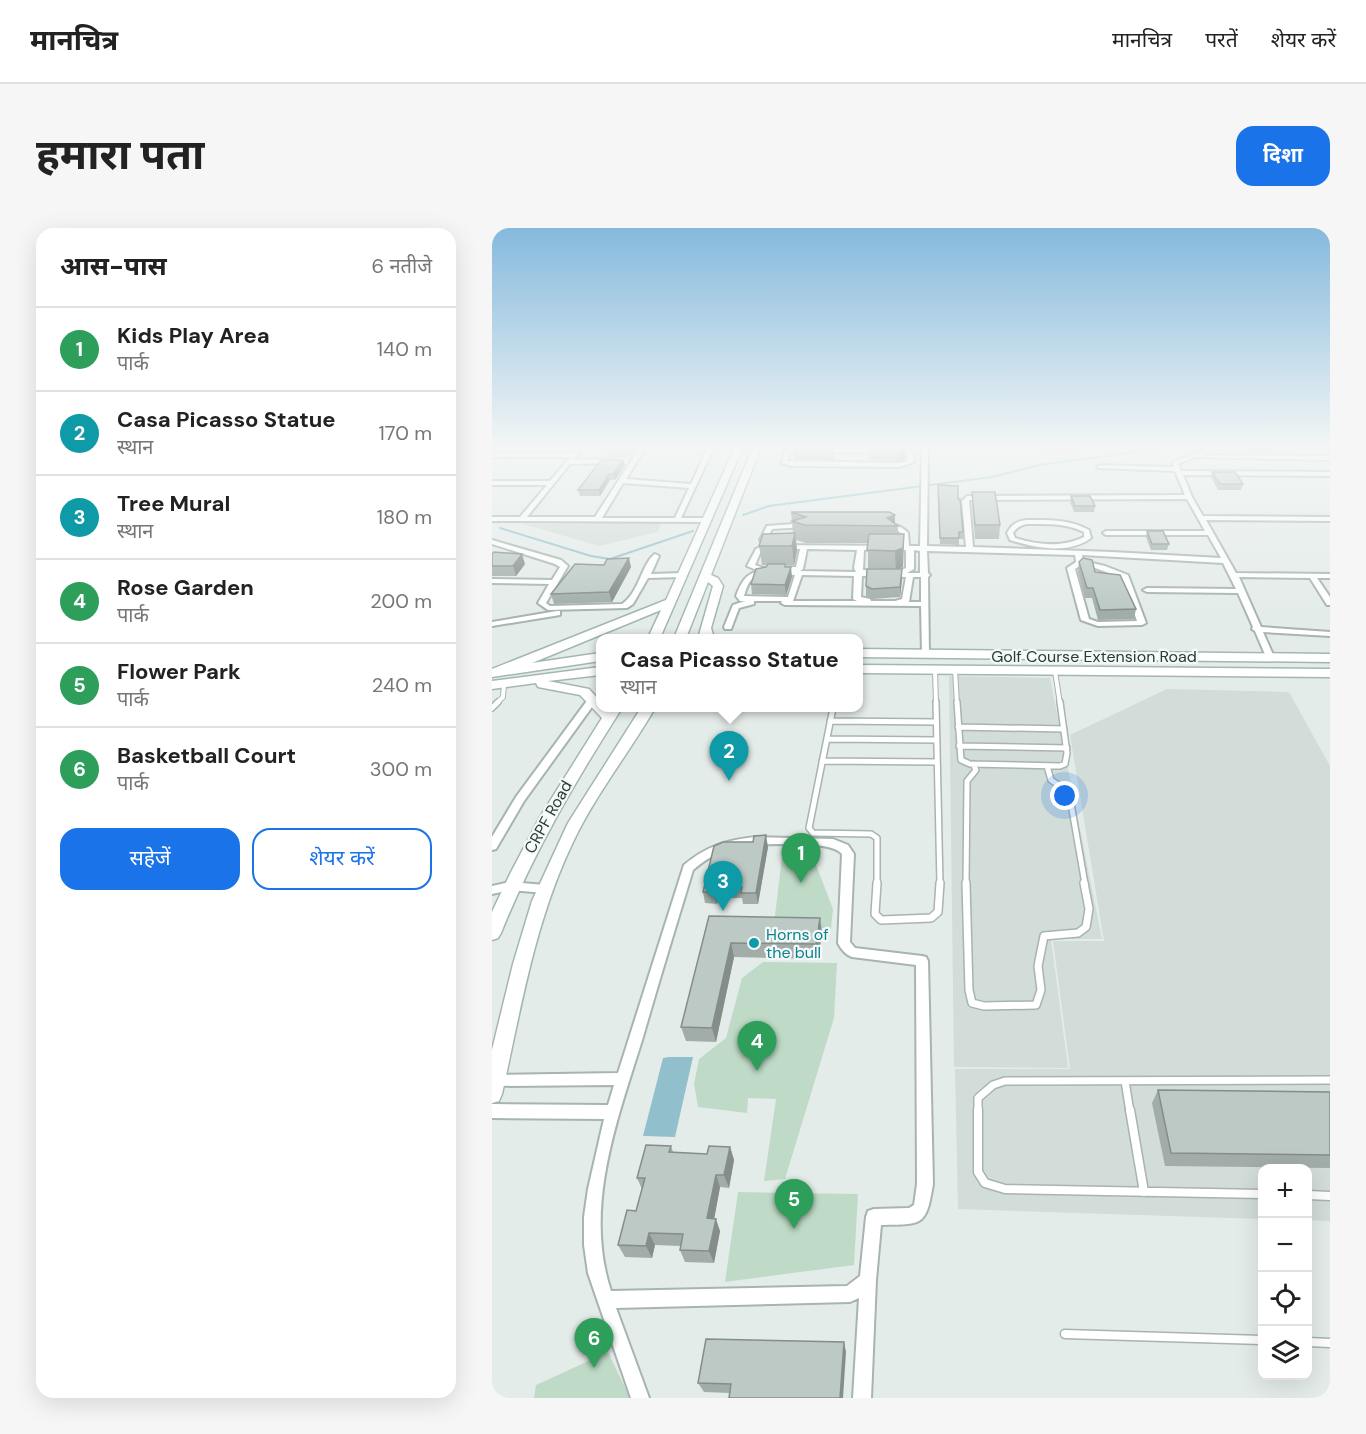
<!DOCTYPE html>
<html lang="hi">
<head>
<meta charset="utf-8">
<style>
  :root { --surface:#fff; --page:#f6f6f6; --text:#222; --muted:#767676; --line:#e0e0e0; --accent:#1a73e8 }
  body { margin:0; font-family:"DM Sans","Noto Sans Devanagari",sans-serif; background:var(--page); color:var(--text) }
  .controls { position:absolute; right:18px; bottom:18px; display:grid; overflow:hidden; border-radius:12px; box-shadow:0 6px 24px #0002 }
  .controls button { width:54px; height:54px; display:grid; place-items:center; padding:0; border:0; border-bottom:2px solid var(--line); background:var(--surface); color:var(--text); font:30px sans-serif }
  .you { position:absolute; left:573px; top:568px; width:21px; height:21px; margin:-15px; border:4px solid #fff; border-radius:50%; background:#1a73e8; box-shadow:0 0 0 9px #1a73e833 }
  .badge { display:grid; place-items:center; width:39px; height:39px; border-radius:50%; background:var(--accent); color:#fff; font-size:20px; font-weight:700 }
  .pin { position:absolute; translate:-50% -50px; filter:drop-shadow(0 2px 3px #0008) }
  .pin::after { content:''; position:absolute; top:32px; width:21px; height:18px; background:inherit; clip-path:polygon(0 0,100% 0,50% 100%) }
  .popup { position:absolute; left:104px; top:406px; width:267px; height:78px; box-sizing:border-box; display:grid; place-content:center; border-radius:12px; background:var(--surface); filter:drop-shadow(0 2px 4px #0005); font-size:20px; white-space:nowrap; color:var(--muted) }
  .popup b { font-size:22px; color:var(--text) }
  .popup::after { content:''; position:absolute; left:50%; top:100%; margin-left:-12px; border:12px solid transparent; border-top-color:var(--surface) }
  .list { margin:0; padding:0; list-style:none }
  h2 { display:flex; justify-content:space-between; align-items:center; height:78px; margin:0; padding:0 24px; font-size:26px }
  h2 small { font-size:20px; font-weight:400; color:var(--muted) }
  .list li { display:grid; grid-template-columns:39px 1fr auto; gap:18px; align-items:center; box-sizing:border-box; height:84px; padding:0 24px; border-top:2px solid var(--line) }
  .list b { display:block; font-size:22px; white-space:nowrap }
  .list p { margin:0; font-size:20px; white-space:nowrap; color:var(--muted) }
  .list em { font-size:20px; font-style:normal; color:var(--muted) }
  .actions { display:flex; gap:12px; padding:18px 24px }
  .actions a { flex:1; padding:14px 0; border:2px solid var(--accent); border-radius:18px; text-align:center; font-size:21px; color:var(--accent) }
  .actions .main { background:var(--accent); color:#fff }
  .icon { flex:none; width:33px; height:33px; fill:none; stroke:currentColor; stroke-width:2; stroke-linecap:round; stroke-linejoin:round }
  .map { position:relative; flex:none; width:838px; height:1170px; overflow:hidden; border-radius:18px }
  header { display:flex; align-items:center; gap:36px; box-sizing:border-box; height:84px; padding:0 30px; background:var(--surface); border-bottom:2px solid var(--line) }
  header strong { font-size:28px }
  nav { display:flex; gap:33px; margin-inline-start:auto; font-size:21px }
  .intro { display:flex; align-items:center; justify-content:space-between; box-sizing:border-box; height:144px; padding:0 36px }
  h1 { margin:0; font-size:42px }
  .button { padding:15px 27px; border-radius:18px; background:var(--accent); color:#fff; font-size:21px; font-weight:700 }
  main { display:flex; gap:36px; padding:0 36px }
  aside { flex:1; background:var(--surface); border-radius:18px; box-shadow:0 6px 24px #0002 }
  .map>svg:first-child { display:block }
  .built { fill:#d2dcd8 }
  .green { fill:#bfdbc7 }
  .water { fill:#91c0cc }
  .lines { fill:none; stroke-linecap:round; stroke-linejoin:round }
  .stream { stroke:#91c0cc; stroke-width:2 }
  .lane-far3-casing { stroke:#a7b4b0; stroke-width:6 }
  .lane-far2-casing { stroke:#a7b4b0; stroke-width:8 }
  .lane-far1-casing { stroke:#a7b4b0; stroke-width:10 }
  .lane-casing { stroke:#a7b4b0; stroke-width:11 }
  .street-casing { stroke:#a7b4b0; stroke-width:4 }
  .secondary-casing { stroke:#a3b7b1; stroke-width:3 }
  .lane-far3 { stroke:#fff; stroke-width:4 }
  .lane-far2 { stroke:#fff; stroke-width:5 }
  .lane-far1 { stroke:#fff; stroke-width:7 }
  .lane { stroke:#fff; stroke-width:8 }
  .street { fill:#fff; fill-rule:evenodd }
  .secondary { fill:#fff; fill-rule:evenodd }
  .wall { fill:#a2ada9 }
  .shaded-wall { fill:#848d8a }
  .building { fill:#bcc9c5; stroke:#848d8a; stroke-width:1.5 }
  .culture-dot { fill:#0f9aa8; stroke:#f4f9f7; stroke-width:2 }
  .labels { text-anchor:middle; dominant-baseline:central; stroke-width:4.5; stroke-linejoin:round; paint-order:stroke }
  .street-label { font-size:16px; fill:#253c37; stroke:#f4f9f7 }
  .culture-label { font-size:16px; fill:#0d838f; stroke:#f4f9f7; text-anchor:start }
</style>
</head>
<body>
<header>
<strong>मानचित्र</strong>
<nav><a>मानचित्र</a><a>परतें</a><a>शेयर करें</a></nav>
</header>
<div class="intro"><h1>हमारा पता</h1><a class="button">दिशा</a></div>
<main>
<aside>
<h2>आस-पास<small>6 नतीजे</small></h2>
<ul class="list">
<li><span class="badge" style="background:#2e9e5b">1</span><div><b>Kids Play Area</b><p>पार्क</p></div><em>140 m</em></li>
<li><span class="badge" style="background:#0f9aa8">2</span><div><b>Casa Picasso Statue</b><p>स्थान</p></div><em>170 m</em></li>
<li><span class="badge" style="background:#0f9aa8">3</span><div><b>Tree Mural</b><p>स्थान</p></div><em>180 m</em></li>
<li><span class="badge" style="background:#2e9e5b">4</span><div><b>Rose Garden</b><p>पार्क</p></div><em>200 m</em></li>
<li><span class="badge" style="background:#2e9e5b">5</span><div><b>Flower Park</b><p>पार्क</p></div><em>240 m</em></li>
<li><span class="badge" style="background:#2e9e5b">6</span><div><b>Basketball Court</b><p>पार्क</p></div><em>300 m</em></li>
</ul>
<div class="actions"><a class="main">सहेजें</a><a>शेयर करें</a></div>
</aside>
<div class="map">
<svg width="838" height="1170" viewBox="0 0 838 1170">
  <rect width="100%" height="100%" fill="#e4ece9"/>
  <path class="built" d="M169 295 166 304 107 318 31 296Z
    M457 448 558 450 610 711H559L576 840 462 839Z
    M675 461 797 464 838 538V993L816 992V940H770V991L466 981 463 841H578L561 713H612L578 507Z"/>
  <path class="green" d="M290 629H321L341 681 339 701 282 696Z
    M271 734 345 735 342 790 293 951 272 953 284 871 256 870 255 885 206 879 202 856 207 831 234 810 250 750Z
    M246 964 366 966 362 1037 233 1054Z
    M116 1124 138 1170H42L44 1157Z"/>
  <path class="water" d="M177 829H201L183 909 151 908 171 830Z"/>
  <g class="lines">
    <path class="stream" d="M251 287 277 278 500 249 548 237 682 219
      M8 300 99 328 118 331 201 303"/>
    <g class="lane-far3-casing">
      <path id="lane-far3" d="M443 442 444 476
        M463 442 465 476
        M563 443 568 476
        M4 476 11 469 12 455"/>
    </g>
    <g class="lane-far2-casing">
      <path id="lane-far2" d="M444 474 448 656
        M465 474 469 532 478 536 568 538 573 536 575 525 568 474
        M0 480 6 474
        M341 480 317 600 321 605 379 606 385 610V656
        M338 493 444 494
        M466 499 572 501
        M335 511 445 512
        M467 518 575 520
        M330 533 445 534
        M555 538 559 552 577 564 593 656
        M474 656 475 553 484 542 481 536"/>
    </g>
    <g class="lane-far1-casing">
      <path id="lane-far1" d="M385 655 383 686 389 692 439 690 446 684 448 655
        M474 655 477 762 480 775 492 778 544 777 549 762 546 738 552 708 586 705 594 699 597 681 592 655
        M633 853 638 884
        M486 884V870L501 857 513 853 838 852"/>
    </g>
    <g class="lane-casing">
      <path id="lane" d="M486 882V944L493 955 513 961 770 966
        M638 882 652 964
        M816 967 838 968
        M573 1106 770 1112
        M816 1114 838 1115"/>
    </g>
    <g class="street-casing">
      <path id="street" d="M86 219H92L81 232 122 231 125 233 122 235 78 236 35 289H103L148 219H154L134 251 199 256 216 219H222L189 290H216L219 292 216 294 0 293V289H28L55 257H0V253H58L78 229H0V225H81ZM131 255 197 260 183 290H110Z
        M430 219H436L435 318 474 319 470 273 475 268 693 267 683 243 606 240 605 239 608 237 682 239 681 234 721 219H729L709 227 838 228V232L703 229 686 236 689 243 838 244V248L691 247 700 269 711 288 838 289V293L714 292 744 345 838 346V350H825L838 369V377H835L818 350 747 349 769 399 838 404V408L771 404 782 429 781 431H775L763 403 760 401 761 399 746 365 655 364 651 362 655 360 744 361 731 335 590 327 591 333 613 338 636 347 654 395 650 397 606 398 589 392 575 340 584 334 583 327 435 323 436 345 438 347 436 349 437 428 434 429 430 426 429 378 293 377 289 375 290 373H262V376L247 380 239 401H233L232 399 241 377 253 373H248L244 368C249 355 253 346 267 343L255 338 264 321 273 317 268 312 275 298 314 295 317 297 314 299 280 301 275 312 279 317 411 318 410 306 405 302 391 299 390 298C398 293 410 298 416 305L417 318H428ZM695 271 713 303H614L611 305 614 307H716L729 330 620 324 481 319 477 272ZM276 321H308L304 339 272 340 263 337 269 323ZM315 321 365 322 362 340 364 344 308 343 311 341ZM372 322H414V340L404 344 371 342ZM422 322 428 323V345H415L422 341ZM589 337 603 340 630 350 645 393 606 394 597 391 583 341ZM296 343V347H303L296 369 252 368C257 352 258 349 275 347V344ZM310 347 362 348 361 371 365 373H301ZM370 348 414 349 410 371 403 373H379L378 371 369 369ZM421 349H429V374H417Z
        M551 219H591L588 221H554Z
        M308 220 414 221 421 224 422 234 408 239 299 238 290 235 293 223ZM308 224 414 225 416 233 408 235 295 233 297 225Z
        M535 292C557 292 577 291 597 302L599 310C576 327 543 320 518 312L515 305C520 296 525 293 535 292ZM535 296C555 296 574 295 592 304V309C570 320 546 317 523 310L521 305C525 299 529 297 535 296Z
        M0 312 69 332 76 338 54 375 58 378 130 376C147 365 150 335 163 326L167 328 159 346 190 345 194 347 190 349 156 350 141 376 135 380 56 382 46 375 57 356 0 355V351L60 352 68 339 63 336 0 316Z
        M65 383H68V387L0 398V394Z
        M100 469 105 472 32 573 4 621 0 622V609L24 569 97 470Z
        M264 609 341 611 356 617 362 626 358 714 363 720 430 728 434 729 436 733 441 956C434 999 431 996 389 997L384 1052 379 1170H361L367 1070 358 1074 124 1080 157 1170H139L96 1045 92 1017V989L96 961 112 891 0 890V876L116 877 122 857 3 858 0 857V847L126 845 192 637C215 618 234 612 264 609ZM284 616C300 617 341 614 350 626L346 715C349 721 354 727 360 729L424 737 425 956 422 977 417 980 382 981 376 983 374 989 368 1048 355 1058 119 1063C91 979 126 890 151 809 167 753 184 698 201 642 227 619 250 617 284 616Z
        M18 654 53 657 57 658 59 661 57 664 53 665 18 662 0 666V658Z"/>
    </g>
    <g class="secondary-casing">
      <path id="secondary" d="M243 219H251L168 410H156L169 382 40 435 108 425V433L0 449V441L174 372Z
        M261 219H269L219 347 226 350 231 358 219 400 222 410H210L207 407 221 358 216 354 194 410H182Z
        M366 421 838 426V434L366 429Z
        M366 437 838 441V449L366 445Z
        M108 439V447L56 453 97 461 108 473V480H130C84 552 41 625 9 705L6 710 0 712V684L18 646 48 589 110 490 88 467 46 459 44 455 0 461V453Z
        M149 480H163C137 525 104 566 82 612 43 692 29 780 10 866L7 873 0 875V822L21 736 40 673 76 595Z"/>
    </g>
    <use href="#lane-far3" class="lane-far3"/>
    <use href="#lane-far2" class="lane-far2"/>
    <use href="#lane-far1" class="lane-far1"/>
    <use href="#lane" class="lane"/>
    <use href="#street" class="street"/>
    <use href="#secondary" class="secondary"/>
  </g>
  <path class="wall" d="M119 219H145L138 229H117L115 223Z
    M301 219H342V232L302 231Z
    M376 219H413V231L408 233 377 232Z
    M753 219H779L781 220 779 225H758Z
    M131 232 133 237 123 252H118L108 268H88L86 262Z
    M720 244 751 256 749 262H726L719 249Z
    M446 257 466 271 471 304V311H467V317L448 316Z
    M480 264 508 297 507 311H483L480 277Z
    M579 268 603 278 602 284H582L578 274Z
    M299 284 403 287V296L406 298V306H412L411 339 405 341 410 351 408 369 380 371 374 368V358L391 341 376 340V315H314L304 312 305 323 302 337H293L300 349 294 367 260 366 259 356 276 337H270L267 318 301 305Z
    M655 303 677 316 675 322H659L654 309Z
    M0 326 33 336 24 348H0Z
    M587 334 603 344 644 381 642 391 606 392 600 370H593L586 344Z
    M112 337 139 339 120 374 62 376 59 366Z
    M276 619 266 676H251L250 670H227L225 676 213 675 211 664Z
    M217 688 330 704 326 731 242 729 224 814 194 813 189 799Z
    M666 862 838 864V940L673 938 660 875Z
    M179 918 181 924 215 926 238 919 242 932 237 960 228 959 222 991 228 1003 222 1035 193 1034 188 1022 189 1018 163 1017 160 1030 133 1029 126 1017 144 983 150 961 145 950Z
    M354 1124 238 1165 212 1164 206 1155Z"/>
  <path class="shaded-wall" d="M140 219H145L138 229 137 223Z
    M408 219H413V231L408 233Z
    M131 232 133 237 123 252 121 246Z
    M117 246 118 252 108 268 107 262Z
    M403 287V298L395 290Z
    M303 305 305 323 302 337 300 318Z
    M412 306 411 339 404 342 403 323Z
    M30 326 33 336 24 348 21 338Z
    M137 330 139 339 120 374 117 364Z
    M299 339 300 349 294 367 293 357Z
    M410 341V351L408 369V359Z
    M274 607 276 619 266 676 264 665Z
    M224 659 227 670 225 676 223 664Z
    M328 690 330 704 326 731 324 716Z
    M239 715 242 729 224 814 220 800Z
    M238 919 242 932 237 960 232 947Z
    M224 947 228 959 220 1003 215 990Z
    M224 991 228 1003 222 1035 217 1023Z
    M157 1005 163 1017 160 1030 154 1018Z
    M352 1114 354 1124 351 1170H348Z"/>
  <path class="building" d="M119 219H140L137 223H115Z
    M758 219H779L781 220H759Z
    M109 232H131L121 246H117L107 262H86Z
    M720 244H743L751 256H728Z
    M446 257 466 258V271H468L471 304H467V310H448Z
    M480 264H503L508 297H483Z
    M579 268H598L603 278H583Z
    M299 284H397L403 287 395 290 406 298 312 297 300 293 314 289Z
    M655 303H671L677 316H660Z
    M303 305 300 318H267L271 306Z
    M377 306H412L411 320 403 323 375 322Z
    M2 324 30 326 21 338H0V326Z
    M137 330 117 364 59 366 83 336 112 337 115 331Z
    M591 330 600 332 603 344 628 347 644 381 608 382 601 360H595L587 334Z
    M276 336H293V339H299L293 357 259 356 264 341 274 339Z
    M375 341H410L408 359 380 361 374 358Z
    M274 607 264 665H249L250 659H224L223 664H211L222 618 231 614H261L262 608Z
    M217 688 328 690 324 716 239 715 220 800 189 799Z
    M666 862 838 864V927L679 925Z
    M154 917 179 918 177 924 215 926 217 918 238 919 232 947H224L215 990 224 991 217 1023 188 1022 191 1006 157 1005 154 1018 126 1017 135 982 144 983 153 950H145Z
    M214 1111 352 1114 348 1170H237L239 1156 206 1155Z"/>
  <linearGradient id="sky" x2="0" y2="1"><stop stop-color="#85b9dd"/><stop offset="0.57" stop-color="#f3f6f5"/><stop offset="1" stop-color="#f3f6f5" stop-opacity="0"/></linearGradient>
  <rect width="838" height="383" fill="url(#sky)"/>
  <circle class="culture-dot" cx="262" cy="715" r="6"/>
  <g class="labels">
    <g class="street-label">
      <text x="602" y="428">Golf Course Extension Road</text>
      <text transform="translate(56 589) rotate(-61)">CRPF Road</text>
    </g>
    <g class="culture-label">
      <text x="274" y="706">Horns of<tspan x="274" dy="18">the bull</tspan></text>
    </g>
  </g>
</svg>
<div class="controls">
<button>+</button>
<button>−</button>
<button><svg class="icon" aria-label="locate" viewBox="0 0 24 24"><circle cx="12" cy="12" r="6"/><path d="M12 2v4M12 18v4M2 12h4M18 12h4"/></svg></button>
<button><svg class="icon" aria-label="layers" viewBox="0 0 24 24"><path d="M12 4l9 5-9 5-9-5zM3 14l9 5 9-5"/></svg></button>
</div>
<div class="you"></div>
<div class="pin badge" style="left:309px;top:655px;background:#2e9e5b">1</div>
<div class="pin badge" style="left:237px;top:553px;background:#0f9aa8">2</div>
<div class="popup"><b>Casa Picasso Statue</b>स्थान</div>
<div class="pin badge" style="left:231px;top:683px;background:#0f9aa8">3</div>
<div class="pin badge" style="left:265px;top:843px;background:#2e9e5b">4</div>
<div class="pin badge" style="left:302px;top:1001px;background:#2e9e5b">5</div>
<div class="pin badge" style="left:102px;top:1140px;background:#2e9e5b">6</div>
</div>
</main>
</body>
</html>
